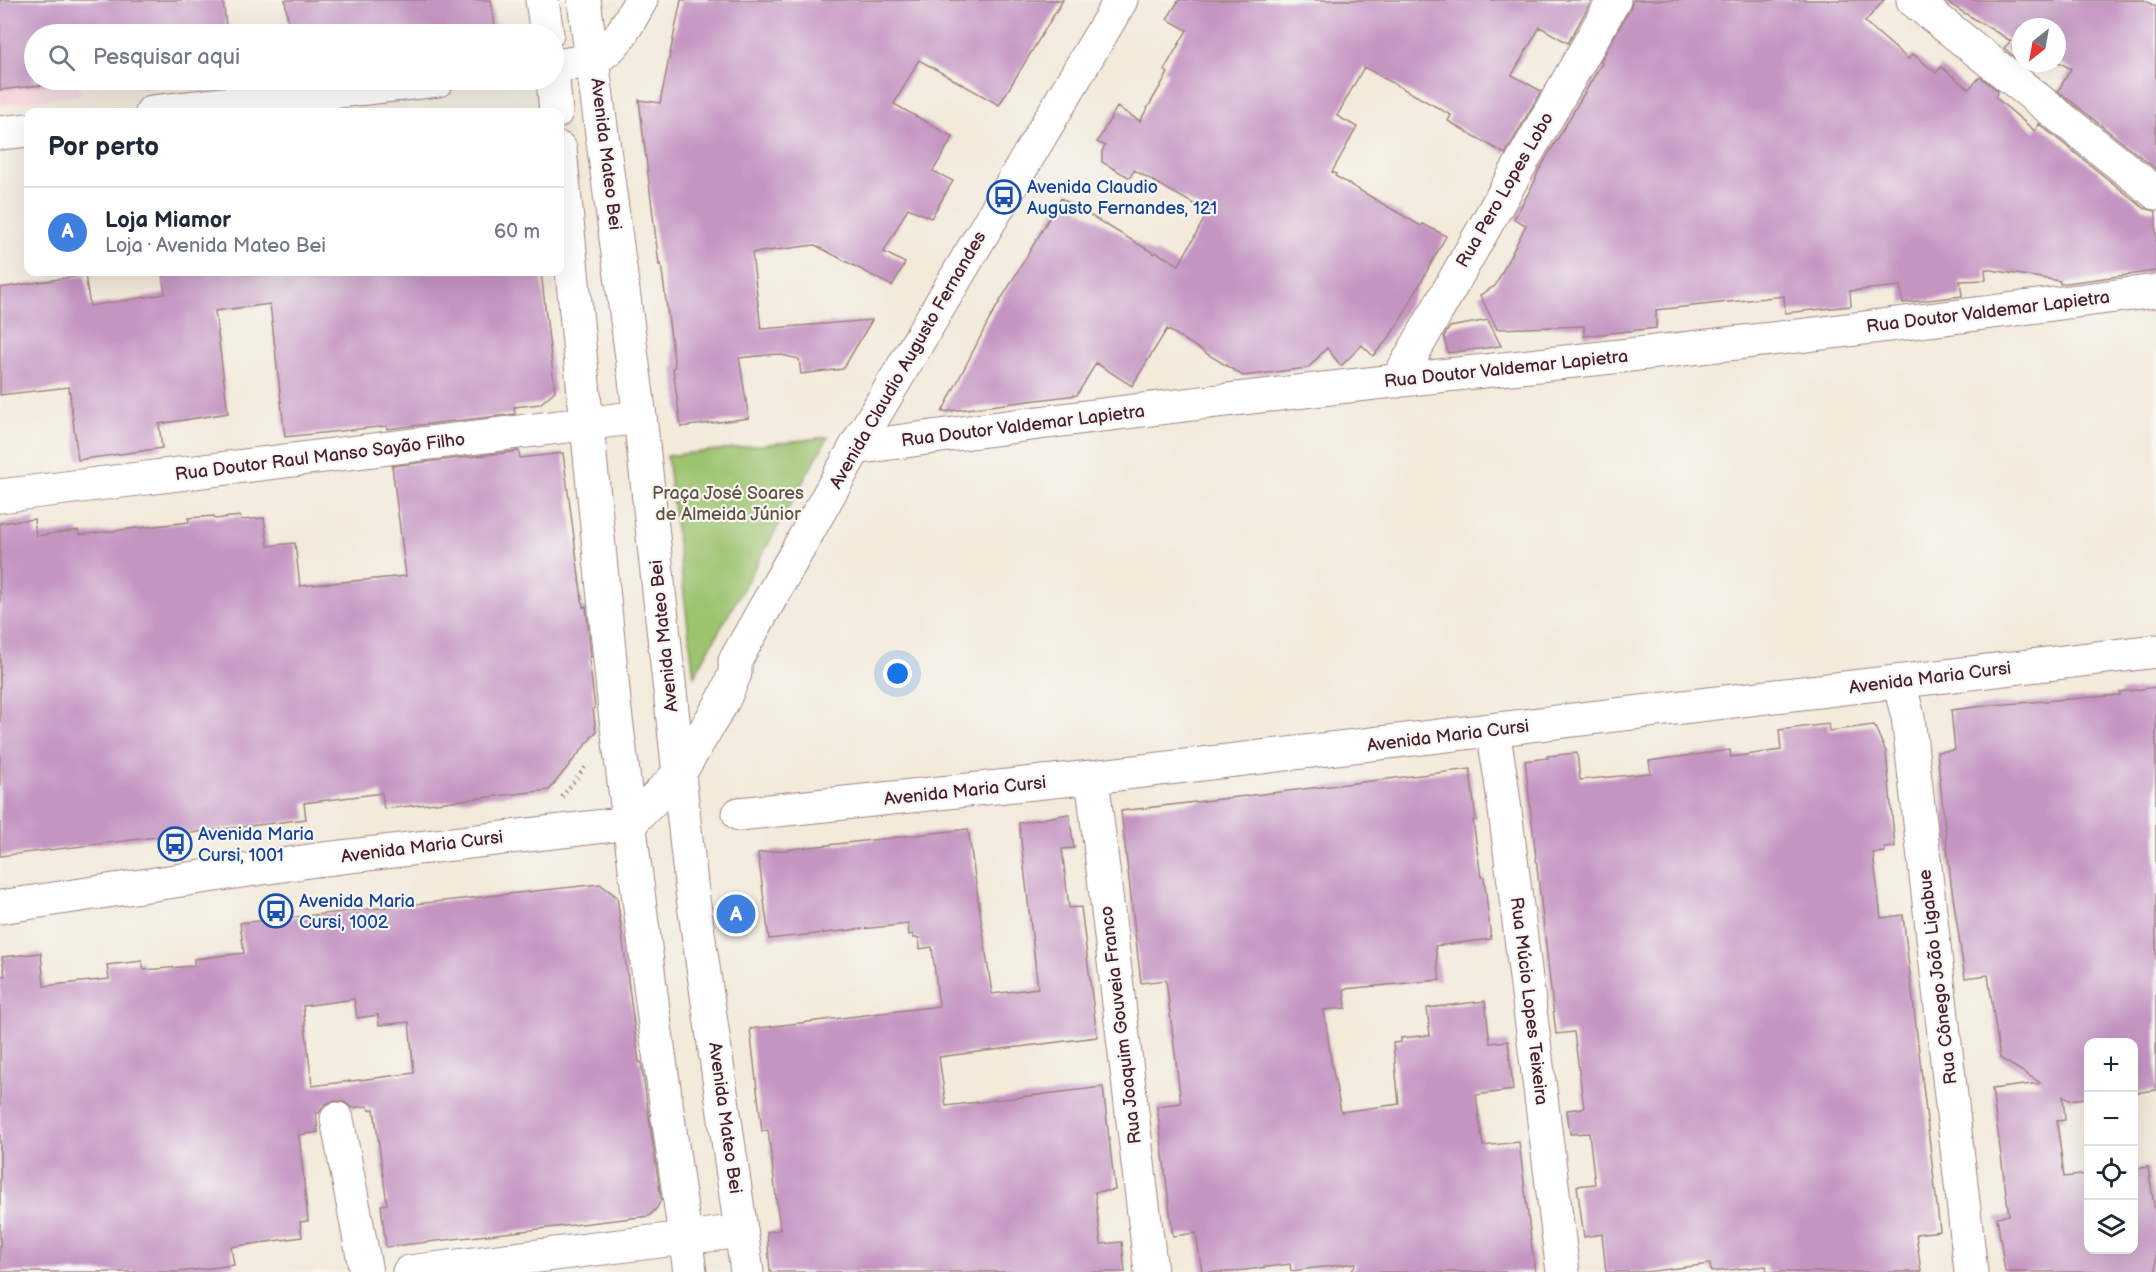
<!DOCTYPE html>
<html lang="pt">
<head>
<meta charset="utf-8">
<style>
  :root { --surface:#fff; --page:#f6f6f7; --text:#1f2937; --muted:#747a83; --line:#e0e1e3; --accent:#1f6fb2 }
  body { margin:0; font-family:"Balsamiq Sans",sans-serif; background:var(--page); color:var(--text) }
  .controls { position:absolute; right:18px; bottom:18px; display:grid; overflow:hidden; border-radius:12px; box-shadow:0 6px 24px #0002 }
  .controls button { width:54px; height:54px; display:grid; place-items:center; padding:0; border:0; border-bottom:2px solid var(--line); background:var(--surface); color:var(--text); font:30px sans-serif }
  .compass { position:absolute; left:2012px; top:18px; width:54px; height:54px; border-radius:50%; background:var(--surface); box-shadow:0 6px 24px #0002; rotate:211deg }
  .you { position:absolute; left:898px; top:674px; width:21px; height:21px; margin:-15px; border:4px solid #fff; border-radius:50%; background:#1a73e8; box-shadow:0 0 0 9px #1a73e833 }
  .badge { display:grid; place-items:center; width:39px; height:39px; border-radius:50%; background:var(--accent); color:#fff; font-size:20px; font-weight:700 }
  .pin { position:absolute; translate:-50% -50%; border:3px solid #fff; box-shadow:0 2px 6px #0006 }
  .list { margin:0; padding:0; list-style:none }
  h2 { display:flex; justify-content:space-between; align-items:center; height:78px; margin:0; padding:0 24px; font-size:26px }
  h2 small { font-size:20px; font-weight:400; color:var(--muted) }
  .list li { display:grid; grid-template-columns:39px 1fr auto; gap:18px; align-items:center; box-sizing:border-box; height:90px; padding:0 24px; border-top:2px solid var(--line) }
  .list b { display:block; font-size:22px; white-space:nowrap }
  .list p { margin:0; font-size:20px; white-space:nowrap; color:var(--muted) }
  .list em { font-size:20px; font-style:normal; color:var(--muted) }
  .icon { flex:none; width:33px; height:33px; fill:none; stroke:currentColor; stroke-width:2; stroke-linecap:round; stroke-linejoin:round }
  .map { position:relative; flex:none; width:2156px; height:1272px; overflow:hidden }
  .search { position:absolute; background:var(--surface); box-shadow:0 6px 24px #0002; left:24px; top:24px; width:540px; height:66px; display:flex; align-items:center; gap:15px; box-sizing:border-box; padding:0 21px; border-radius:33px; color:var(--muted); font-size:22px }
  .panel { position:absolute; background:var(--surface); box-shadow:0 6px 24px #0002; left:24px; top:108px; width:540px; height:168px; border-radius:12px }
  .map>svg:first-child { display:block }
  .built { fill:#f6cfd6 }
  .green { fill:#9cc36e; stroke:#73714c; stroke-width:1.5 }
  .building { fill:#c595c2; fill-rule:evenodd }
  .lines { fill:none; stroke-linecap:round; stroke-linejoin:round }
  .minor-casing { stroke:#9e8482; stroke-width:35 }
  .tertiary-casing { stroke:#9e8482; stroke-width:35 }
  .secondary-casing { stroke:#9e8482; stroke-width:35 }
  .path { stroke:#9e8482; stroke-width:4; stroke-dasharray:1.5 4.5; stroke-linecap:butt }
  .minor { stroke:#fff; stroke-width:33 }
  .tertiary { stroke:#fff; stroke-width:33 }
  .secondary { stroke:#fff; stroke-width:33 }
  .labels { text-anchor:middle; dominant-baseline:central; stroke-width:4.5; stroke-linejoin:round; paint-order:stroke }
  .street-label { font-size:18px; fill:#4a1f2b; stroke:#f6f6f2 }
  .transit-label { font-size:18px; fill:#164399; stroke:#f6f6f2; text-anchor:start }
  .park-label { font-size:18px; fill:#63503f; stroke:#f6f6f2 }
</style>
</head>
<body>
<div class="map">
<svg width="2156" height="1272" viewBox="0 0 2156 1272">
  <rect width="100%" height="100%" fill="#f6f6f2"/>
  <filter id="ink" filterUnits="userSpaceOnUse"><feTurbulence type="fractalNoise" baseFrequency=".0167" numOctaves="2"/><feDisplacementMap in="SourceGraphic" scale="12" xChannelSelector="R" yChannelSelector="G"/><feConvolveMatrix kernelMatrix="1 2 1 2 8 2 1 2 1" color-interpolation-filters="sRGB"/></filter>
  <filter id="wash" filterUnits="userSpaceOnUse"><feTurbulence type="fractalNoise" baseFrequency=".008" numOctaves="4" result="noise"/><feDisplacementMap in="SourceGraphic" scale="24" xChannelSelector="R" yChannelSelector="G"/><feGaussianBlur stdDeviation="1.35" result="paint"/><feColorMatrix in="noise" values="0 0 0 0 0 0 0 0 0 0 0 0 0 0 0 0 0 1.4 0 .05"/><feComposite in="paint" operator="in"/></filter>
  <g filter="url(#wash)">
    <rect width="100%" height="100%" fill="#f3eada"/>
    <path class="built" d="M0 0H67L71 34H34V80H78L80 95 0 105Z"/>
    <path class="green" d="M828 437 694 676 667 456Z"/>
    <g id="blocks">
      <path class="building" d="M0 0H223L227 34H34V80L78 81 0 90Z
        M285 0H491L496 34H290Z
        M681 0H1063L999 105 919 60 894 104 953 137 933 171 953 181 931 218 908 208 884 252 905 263 892 286 815 245 752 253 761 329 872 320 843 369 801 374 799 359 777 354 739 358 749 418 681 427 673 368 675 367 661 264 659 265 639 100 660 103Z
        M1179 0H1592L1568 43 1540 27 1512 75 1541 91 1505 154 1448 121 1451 115 1364 67 1337 116 1357 127 1332 172 1336 174 1335 176 1421 226 1423 224 1446 236 1401 319 1388 339 1373 356 1362 345 1341 366 1327 348 1308 368 1243 376 1167 329 1132 386 1096 363 1077 395 942 412 989 320 1061 198 1155 254 1156 252 1179 265 1208 212 1134 170 1130 178 1102 162V151L1105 146 1097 142 1117 107 1140 121 1168 73 1164 70 1187 30 1167 19Z
        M1633 0H1884L1865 22 1908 59 1913 54 1936 73 1941 67 1969 89 1980 77 1998 91 1995 97 2035 131 2039 124 2144 208 2156 211V271L2060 284V281L1985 269 1986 280 1960 281 1962 296 1903 303 1900 286 1850 291 1851 306 1785 313 1784 296 1656 310V328L1584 336V326L1497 329 1480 295 1495 286 1526 225 1514 219 1534 183 1538 172 1602 63 1600 62 1630 9Z
        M1943 0H2144L2156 7V169L2058 91 2071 69 2057 61V27H2021V53L2017 59 2004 48 2011 41Z
        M139 80H191L140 87Z
        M162 272H541L555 391 540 404 514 407 515 414 387 429V426L285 437 270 304 215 311 228 413 159 424 162 448 78 460 69 387 0 395V288L85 275 90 306 165 294Z
        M1488 320 1501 346 1448 353 1444 336 1450 327Z
        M519 451 520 458 563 453 583 607 586 606 591 657 589 658 595 708 593 709 596 732 549 790 384 809 382 793 304 803 306 819 0 856V523L34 519 36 536 78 530 79 535 189 522 188 518 214 516 215 519 240 516 241 520 264 518 268 546 295 543 300 586 406 576 392 466Z
        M2156 687V1090L2133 1093V1042H2088V1098L2069 1100 2063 1096 2065 1120 2057 1121 2064 1177 2088 1174V1250H2133V1169L2148 1167 2156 1218V1272H2005L1997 1217 2009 1215 1992 1089 2041 1083 2000 1058 1988 975 1965 978 1951 883 1937 752 1955 750 1951 710 1993 705 2120 695V692Z
        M1828 724 1829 731 1874 725 1886 752 1895 847 1884 848 1885 852 1873 853 1881 918 1903 915 1940 1231 1916 1234 1921 1272H1767L1766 1266 1711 1272 1710 1264 1645 1272H1606L1602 1234 1584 1237 1577 1186 1595 1184 1589 1133 1570 1134 1567 1110 1584 1108 1574 1032 1556 1034 1525 761 1548 758 1547 756 1577 753 1580 780 1651 773 1649 761 1730 750 1731 757 1781 750 1779 730Z
        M1470 769 1476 820H1473L1481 877H1484L1491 939 1435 946 1440 980 1344 989 1346 1008 1324 1010 1331 1060 1341 1112 1399 1104 1393 1043 1401 1042V1038L1430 1035 1427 1008 1485 1001 1490 1043 1508 1041 1513 1090 1476 1095 1483 1146 1519 1142 1535 1272H1351L1356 1263 1291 1271 1290 1264 1230 1272H1202L1196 1233 1173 1236 1157 1106 1181 1103 1166 980 1141 983 1121 811Z
        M1069 814 1074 848 1062 849 1069 908 1081 907 1097 1037 939 1057 946 1106 1103 1087 1115 1190 1095 1192 1101 1244 1122 1242 1125 1272H770L767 1232 780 1230 768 1130 762 1131 750 1029 939 1006 932 947 920 949 919 938H913V934L909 935 908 924 769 939 758 853 968 829 992 994 1038 988 1019 823Z
        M600 884 617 897 639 1062H641L661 1199 657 1208 649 1216 386 1247 381 1205 387 1204 374 1109 369 1110 368 1106 352 1108 344 1102 334 1101 325 1104 319 1113H316L318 1132 299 1135 308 1221 300 1222 302 1237 231 1247 234 1265 179 1272H0V976H5L2 957 41 953 44 986 109 979 107 965 142 961 144 970 194 966V959L244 953 240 923ZM354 999 357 1018 378 1015 379 1025 409 1022 414 1073 312 1086 303 1006Z"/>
    </g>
  </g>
  <g filter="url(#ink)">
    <use href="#blocks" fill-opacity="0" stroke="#9e8482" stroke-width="1.5"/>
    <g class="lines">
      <g class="minor-casing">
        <path id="minor" d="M1913 0 2156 193
          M554 66C566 64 583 63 595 58 618 47 628 22 641 0
          M152 112 438 80
          M0 133 28 130
          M1397 381 1614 0
          M855 448C1151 405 1448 376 1744 342 1882 327 2019 308 2156 291
          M0 496 640 417
          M1899 682 1908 717 1971 1272
          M1493 731 1501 779 1563 1272
          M1092 777 1151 1272
          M739 814 1092 777 2156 651
          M337 1119 366 1272
          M409 1272 741 1231"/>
      </g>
      <g class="tertiary-casing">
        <path id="tertiary" d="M630 823 679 774 724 699 735 673V661L855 448 1121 0
          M0 907 316 860 630 823"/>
      </g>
      <g class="secondary-casing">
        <path id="secondary" d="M542 0 547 34
          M584 0 640 417 691 884 747 1272
          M553 80 556 112
          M560 149 615 711 655 1025 690 1272"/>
      </g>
      <path class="path" d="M562 797 587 765"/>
      <use href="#minor" class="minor"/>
      <use href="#tertiary" class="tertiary"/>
      <use href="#secondary" class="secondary"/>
    </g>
  </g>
  <defs>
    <g id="bus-ring" transform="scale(1.725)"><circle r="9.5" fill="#f6f6f2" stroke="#1a4fb4" stroke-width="1.5"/><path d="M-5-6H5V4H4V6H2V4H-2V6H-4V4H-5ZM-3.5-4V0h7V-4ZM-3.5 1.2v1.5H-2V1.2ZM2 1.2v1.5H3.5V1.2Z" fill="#1a4fb4"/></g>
  </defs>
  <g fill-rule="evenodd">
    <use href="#bus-ring" x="1004" y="197"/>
    <use href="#bus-ring" x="175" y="844"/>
    <use href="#bus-ring" x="276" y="911"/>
  </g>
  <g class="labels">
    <g class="street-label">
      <text transform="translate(606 154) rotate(83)">Avenida Mateo Bei</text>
      <text transform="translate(1505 190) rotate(-60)">Rua Pero Lopes Lobo</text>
      <text transform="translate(1988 312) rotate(-7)">Rua Doutor Valdemar Lapietra</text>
      <text transform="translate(908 360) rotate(-60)">Avenida Claudio Augusto Fernandes</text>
      <text transform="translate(1506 369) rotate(-6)">Rua Doutor Valdemar Lapietra</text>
      <text transform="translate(1023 426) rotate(-7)">Rua Doutor Valdemar Lapietra</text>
      <text transform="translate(320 457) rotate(-7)">Rua Doutor Raul Manso Sayão Filho</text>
      <text transform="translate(664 636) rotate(-96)">Avenida Mateo Bei</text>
      <text transform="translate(1930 678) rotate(-7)">Avenida Maria Cursi</text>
      <text transform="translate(1448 736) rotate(-7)">Avenida Maria Cursi</text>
      <text transform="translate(965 791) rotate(-6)">Avenida Maria Cursi</text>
      <text transform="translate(422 847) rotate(-7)">Avenida Maria Cursi</text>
      <text transform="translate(1938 977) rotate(-97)">Rua Cônego João Ligabue</text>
      <text transform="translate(1529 1001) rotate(83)">Rua Múcio Lopes Teixeira</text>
      <text transform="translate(1121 1025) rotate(-97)">Rua Joaquim Gouveia Franco</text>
      <text transform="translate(725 1118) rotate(82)">Avenida Mateo Bei</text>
    </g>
    <g class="transit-label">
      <text x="1027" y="187">Avenida Claudio<tspan x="1027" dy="21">Augusto Fernandes, 121</tspan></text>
      <text x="198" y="834">Avenida Maria<tspan x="198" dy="21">Cursi, 1001</tspan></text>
      <text x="299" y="901">Avenida Maria<tspan x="299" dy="21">Cursi, 1002</tspan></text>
    </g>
    <g class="park-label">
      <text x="728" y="493">Praça José Soares<tspan x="728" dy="21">de Almeida Júnior</tspan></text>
    </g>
  </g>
</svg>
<div class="controls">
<button>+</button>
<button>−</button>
<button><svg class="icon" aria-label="locate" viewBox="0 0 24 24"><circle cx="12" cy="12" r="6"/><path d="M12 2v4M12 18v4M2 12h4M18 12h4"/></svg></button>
<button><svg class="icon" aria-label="layers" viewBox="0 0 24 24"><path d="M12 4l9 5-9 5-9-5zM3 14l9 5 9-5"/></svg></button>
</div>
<svg class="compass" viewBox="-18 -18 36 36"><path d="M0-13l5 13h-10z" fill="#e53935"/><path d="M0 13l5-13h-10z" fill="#747a83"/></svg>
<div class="you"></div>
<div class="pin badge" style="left:736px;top:914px;background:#3f7fe0">A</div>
<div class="search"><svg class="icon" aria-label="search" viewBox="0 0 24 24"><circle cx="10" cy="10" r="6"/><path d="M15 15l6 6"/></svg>Pesquisar aqui</div>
<section class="panel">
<h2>Por perto<small></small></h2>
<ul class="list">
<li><span class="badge" style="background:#3f7fe0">A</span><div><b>Loja Miamor</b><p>Loja · Avenida Mateo Bei</p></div><em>60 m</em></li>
</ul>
</section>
</div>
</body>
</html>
